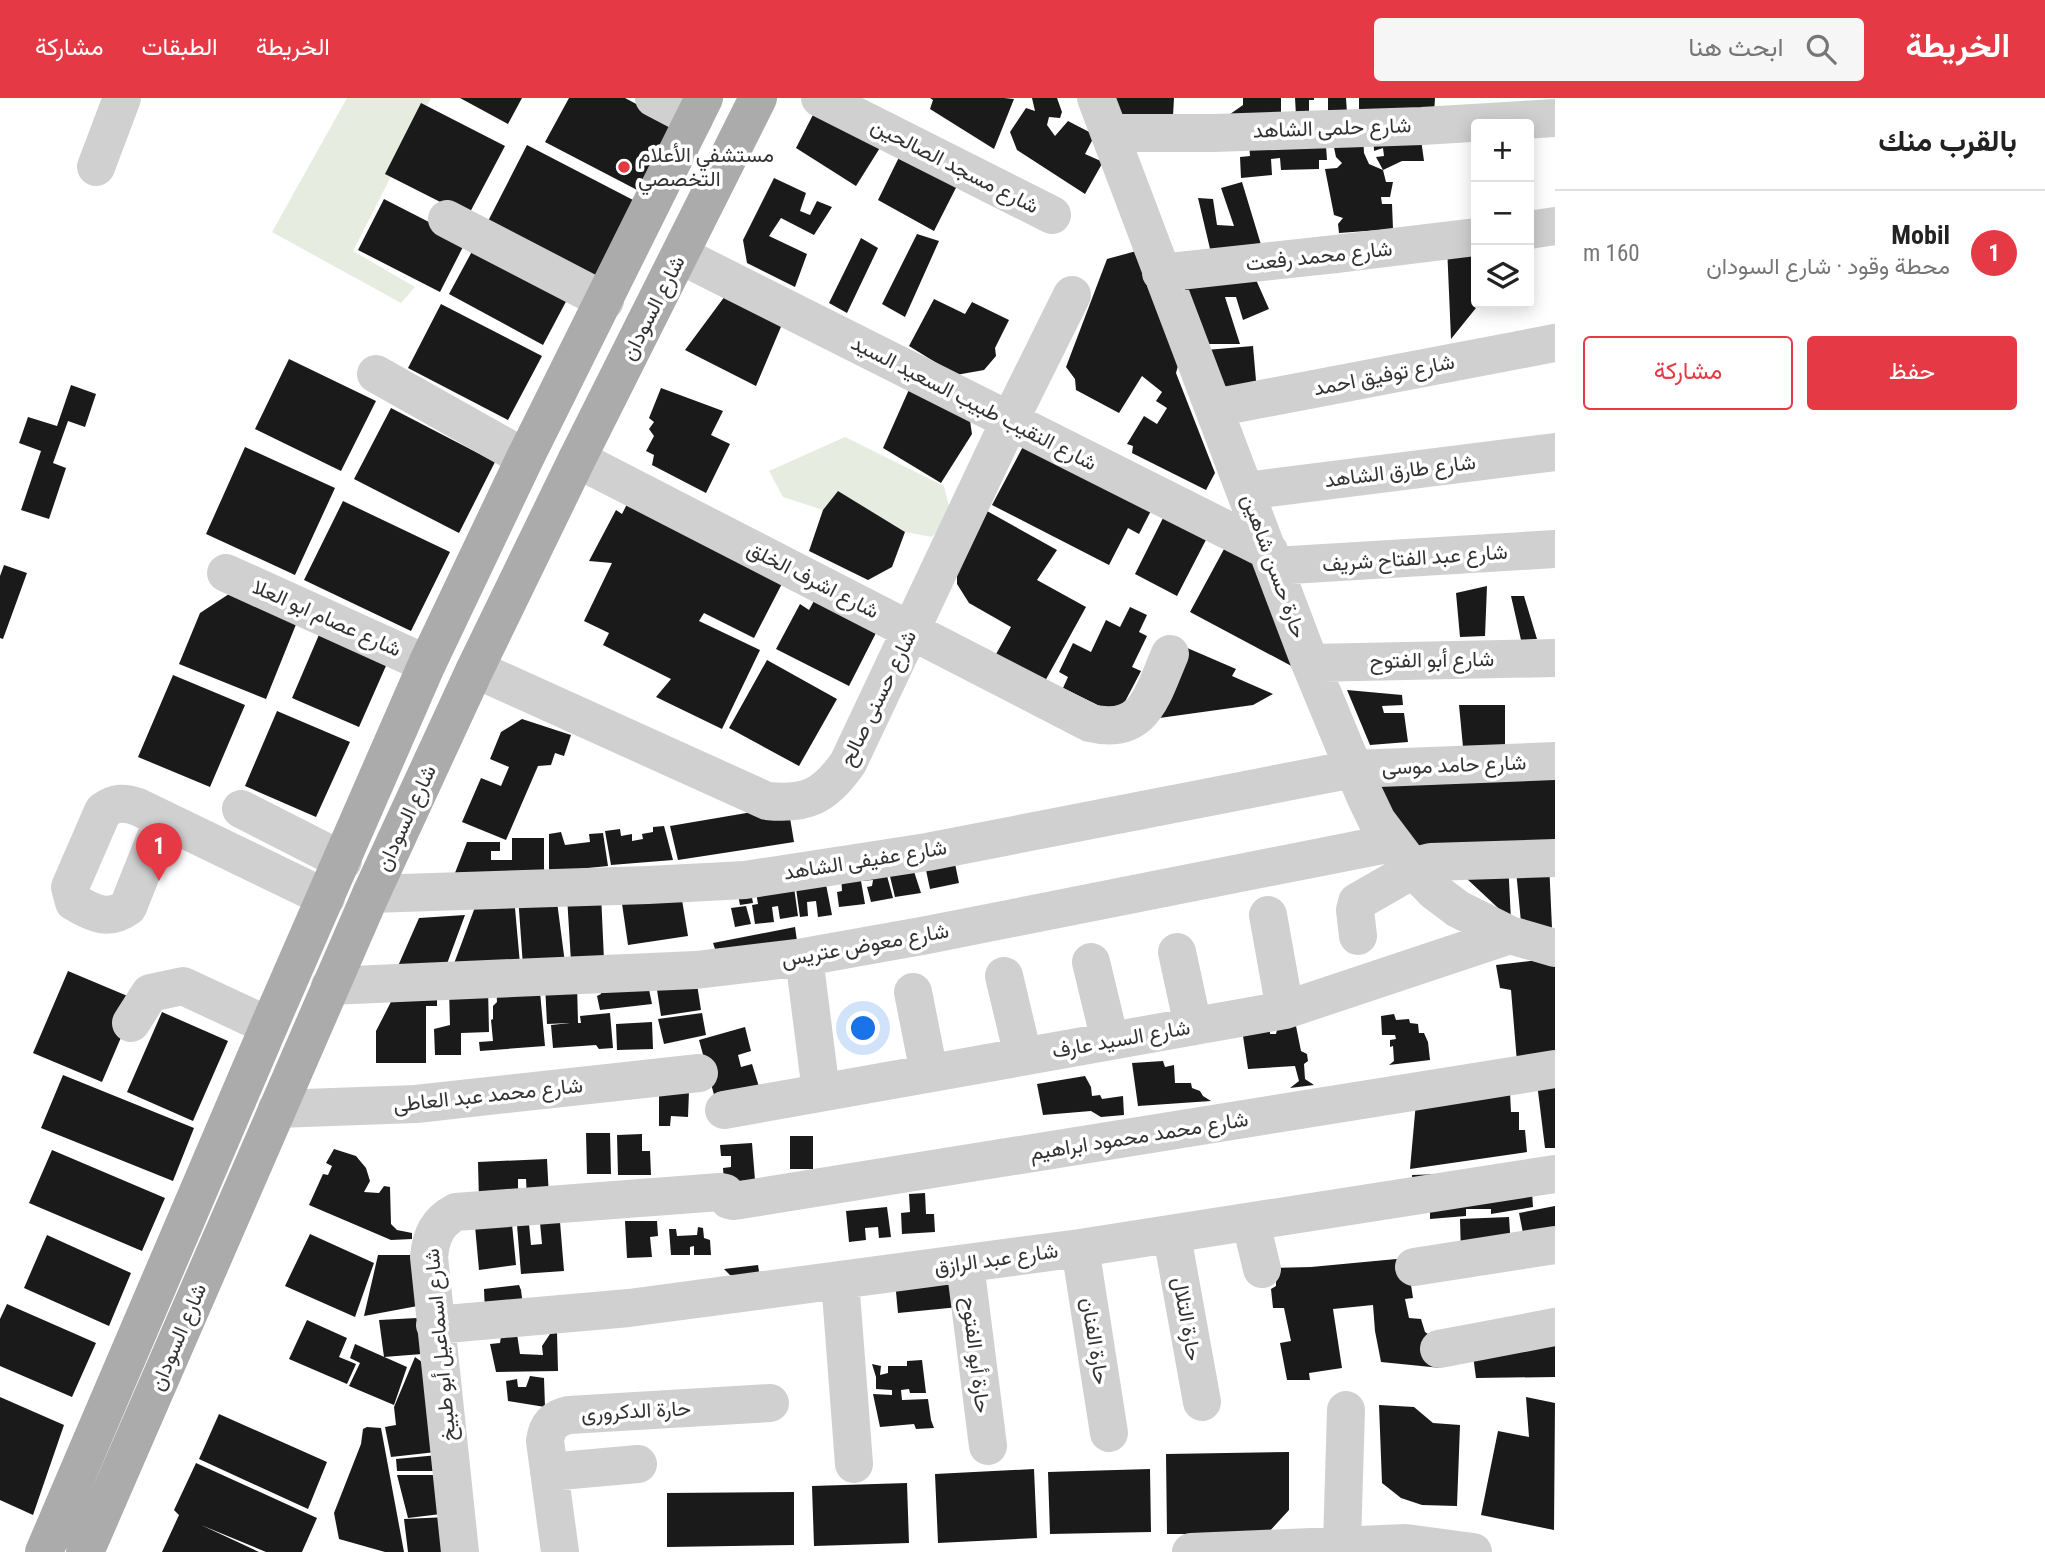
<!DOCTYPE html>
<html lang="ar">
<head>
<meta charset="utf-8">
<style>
  :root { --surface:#fff; --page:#f6f6f6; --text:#222; --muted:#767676; --line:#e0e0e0; --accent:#e63946 }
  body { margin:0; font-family:"Roboto Condensed",Vazirmatn,sans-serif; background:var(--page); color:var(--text); direction:rtl }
  .controls { position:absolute; right:21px; top:21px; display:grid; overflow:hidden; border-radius:7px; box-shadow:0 4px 18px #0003 }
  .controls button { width:63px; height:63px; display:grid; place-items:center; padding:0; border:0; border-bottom:2px solid var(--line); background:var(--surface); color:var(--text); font:35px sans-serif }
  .you { position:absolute; left:864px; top:931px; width:24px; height:24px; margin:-18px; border:5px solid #fff; border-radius:50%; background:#1a73e8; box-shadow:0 0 0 10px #1a73e833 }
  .badge { display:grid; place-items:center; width:46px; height:46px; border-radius:50%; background:var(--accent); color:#fff; font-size:23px; font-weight:700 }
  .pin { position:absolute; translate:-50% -58px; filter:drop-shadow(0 2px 4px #0008) }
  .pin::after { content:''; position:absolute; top:37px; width:24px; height:21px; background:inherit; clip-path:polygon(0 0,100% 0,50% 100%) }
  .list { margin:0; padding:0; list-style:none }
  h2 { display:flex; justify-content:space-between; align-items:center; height:91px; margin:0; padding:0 28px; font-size:30px }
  h2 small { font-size:23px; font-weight:400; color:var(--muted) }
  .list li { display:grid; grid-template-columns:46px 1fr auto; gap:21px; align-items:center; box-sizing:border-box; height:126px; padding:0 28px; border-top:2px solid var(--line) }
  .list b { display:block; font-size:26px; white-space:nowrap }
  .list p { margin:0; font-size:23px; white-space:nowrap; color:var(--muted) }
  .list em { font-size:23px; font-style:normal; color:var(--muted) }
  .actions { display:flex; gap:14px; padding:21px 28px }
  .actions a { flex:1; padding:16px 0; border:2px solid var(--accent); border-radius:7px; text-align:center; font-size:24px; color:var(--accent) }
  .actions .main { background:var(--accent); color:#fff }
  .icon { flex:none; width:38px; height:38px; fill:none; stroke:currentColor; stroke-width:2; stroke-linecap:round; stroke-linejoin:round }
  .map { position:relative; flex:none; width:1555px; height:1454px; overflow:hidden; direction:ltr }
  header { display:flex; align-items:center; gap:42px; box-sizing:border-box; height:98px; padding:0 35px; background:var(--accent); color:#fff }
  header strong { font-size:33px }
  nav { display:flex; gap:38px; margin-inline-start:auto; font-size:24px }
  .search { width:490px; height:63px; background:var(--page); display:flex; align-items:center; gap:18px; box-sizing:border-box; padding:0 24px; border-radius:7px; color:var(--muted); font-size:26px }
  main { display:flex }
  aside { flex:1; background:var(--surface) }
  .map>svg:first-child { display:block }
  .green { fill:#e6ecdf }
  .building { fill:#1a1a1a }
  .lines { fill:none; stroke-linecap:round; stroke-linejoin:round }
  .minor { stroke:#d0d0d0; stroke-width:38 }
  .major { stroke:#ababab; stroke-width:38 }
  .poi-dot { fill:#e63946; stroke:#fff; stroke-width:2.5 }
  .labels { text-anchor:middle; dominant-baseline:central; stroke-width:7; stroke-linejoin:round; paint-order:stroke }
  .street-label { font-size:21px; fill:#333; stroke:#fff }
  .poi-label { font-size:21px; fill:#333; stroke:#fff; text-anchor:start }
</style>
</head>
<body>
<header>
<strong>الخريطة</strong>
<div class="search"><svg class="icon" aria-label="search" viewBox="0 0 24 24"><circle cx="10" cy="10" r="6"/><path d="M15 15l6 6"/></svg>ابحث هنا</div>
<nav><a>الخريطة</a><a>الطبقات</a><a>مشاركة</a></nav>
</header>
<main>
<aside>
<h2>بالقرب منك<small></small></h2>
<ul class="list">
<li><span class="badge">1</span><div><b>Mobil</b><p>محطة وقود · شارع السودان</p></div><em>160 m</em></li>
</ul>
<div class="actions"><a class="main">حفظ</a><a>مشاركة</a></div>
</aside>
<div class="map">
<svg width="1555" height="1454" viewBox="0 0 1555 1454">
  <rect width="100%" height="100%" fill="#fff"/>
  <path class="green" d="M347 0H431L353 153 415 189 401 205 272 134Z
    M845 339 944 388 951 417 932 439 905 434 838 393 823 412 783 399 769 373Z"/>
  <path class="building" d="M460 0H522L508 26Z
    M569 0H625L676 27 641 94 545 44Z
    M930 0H1004L1014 1 994 51 930 11 933 2Z
    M1032 0H1057L1062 14 1060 20 1049 19 1047 27 1055 38 1068 23 1095 37 1085 56 1103 64 1085 96 1017 52 1010 34 1026 10 1035 13Z
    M1105 0H1174L1173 18 1117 25Z
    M1243 0H1281V17L1216 26 1243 7Z
    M1295 0H1314V2H1309V17L1296 18Z
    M1328 0H1346L1347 15 1328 16Z
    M1359 0H1435L1434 16 1359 15Z
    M820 3 888 37 856 88 796 50Z
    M421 5 505 48 468 118 385 76Z
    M1373 31 1420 34 1424 63H1402L1383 72 1376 59 1384 58 1383 50 1374 53Z
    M1325 33 1327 62H1319V71L1281 72 1280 60 1271 61 1272 77 1241 80 1240 59 1250 58 1249 45Z
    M1363 37 1364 55 1369 66 1383 72 1386 84H1393L1390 99H1381L1382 106H1392L1393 131 1339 135 1338 126 1343 120 1334 117 1325 71 1337 70 1342 65 1336 59 1332 40Z
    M906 45 963 76 934 133 878 102Z
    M527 47 635 103 594 182 486 127Z
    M774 80 806 95 800 113 810 117 817 103 832 109 814 137 781 120 769 138 807 156 795 189 747 165 743 142Z
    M1242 84 1262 150 1211 155 1198 100 1213 101 1217 127 1234 128 1221 90Z
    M384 101 466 143 440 194 358 152Z
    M917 136 939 143 905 219 882 206Z
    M861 140 878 150 847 215 829 205Z
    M1476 144V205H1480L1451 241 1447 148Z
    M476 146 570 196 543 247 449 196Z
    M1140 152 1181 257 1176 275 1215 375 1206 392 1132 355 1133 348 1127 346 1144 318 1157 326 1167 310 1156 303 1162 294 1142 278 1119 315 1076 292 1075 281 1066 269 1107 161Z
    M1253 175 1269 211 1243 222 1236 199H1225L1240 246H1203L1183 186Z
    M728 194 783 224 756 288 685 252Z
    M934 201 965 216 972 204 1009 222 995 250 996 258 984 272 956 277 909 248Z
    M441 206 542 258 508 322 408 270Z
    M1253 248 1257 294 1216 297 1206 252Z
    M289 261 376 303 341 373 255 331Z
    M915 278 967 303 972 336 941 385 883 350Z
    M71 287 96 296 85 329 68 323 53 365 66 370 49 421 21 412 41 353 19 345 28 319 57 328Z
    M661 290 723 313 711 337 730 346 706 395 652 367 654 357 646 353 654 338 649 331 654 324 649 320Z
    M391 310 495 364 459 435 354 381Z
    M1028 339 1154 407 1139 436 1128 430 1109 467 992 407Z
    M245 349 335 390 295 477 206 436Z
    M634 392 788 474 754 540 704 515 699 523 760 552 722 631 656 599 671 581 603 547 609 535 584 523 612 465 589 463 616 412 622 416Z
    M838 393 905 434 892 469 868 482 809 453 823 412Z
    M343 403 450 454 411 533 304 482Z
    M987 413 1057 452 1037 482 1086 509 1044 585 995 558 1011 529 969 505 957 486V466Z
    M1166 414 1209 436 1177 498 1135 476Z
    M1230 440 1254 453 1297 571 1190 514Z
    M4 467 27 475 3 541 0 540V478Z
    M1487 488 1485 538 1460 539 1456 495Z
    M820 492 878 531 849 588 776 551 800 506 809 512Z
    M229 496 297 524 266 601 179 566 200 515Z
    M1511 498H1524L1537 541 1521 542Z
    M1130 509 1147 517 1139 534 1147 538 1132 569 1141 573 1118 617 1063 590 1068 579 1059 574 1073 545 1091 554 1106 522 1120 529Z
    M321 532 389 561 359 629 292 600Z
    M1178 546 1236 571 1232 578 1273 596 1253 607 1145 622Z
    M767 562 837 601 799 668 729 630Z
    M173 577 245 607 210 689 138 659Z
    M1347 592 1402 597 1403 607 1382 608 1384 615H1404L1408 644 1370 647Z
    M1459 607H1505V651L1463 649Z
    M277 613 350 644 316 719 245 688Z
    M522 621 571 637 564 658 555 655 551 667 538 668 506 742 462 724 481 680 501 688 509 669 490 661 501 634Z
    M1555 671V756H1429L1379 714 1362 678Z
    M788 708 794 744 678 762 670 728Z
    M664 728 673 762 611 767 605 733 620 731 621 738 632 736V743L643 741 642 736 653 734V729Z
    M561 734 565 747 590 744 589 736 603 735 608 768 549 774V736Z
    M512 740H544V780H453L467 744H500V753H491V762H512Z
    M952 751 959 785 930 791 923 758Z
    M909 758 921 795 895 799 886 762Z
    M1515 762 1549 764 1552 830 1521 824Z
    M883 763 893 800 871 804 867 789 872 788 873 782 861 783 865 806 839 809 837 794 842 793 841 777Z
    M1508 763 1511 822 1451 766Z
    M823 771 832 817 818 819 816 803 807 804 808 818 800 819 794 776Z
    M792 775 798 818 780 821 778 808 772 809 774 824 755 826 752 807 758 806 754 783Z
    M749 783 753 805 740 807 737 792Z
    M680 790 688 838 628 847 620 792Z
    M556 796 565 865 523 868 518 798Z
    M601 796 604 862 571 864 567 798Z
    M514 799 520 866 452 871 478 801Z
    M746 808 751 826 735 829 731 810Z
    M465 817 441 882 391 884 419 820Z
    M795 829 799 857 720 866 713 845Z
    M1555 860V960L1517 964 1511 892 1500 890 1496 867Z
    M68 873 137 902 102 984 33 955Z
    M695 873 701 912 661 918 655 879Z
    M646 877 652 906 600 912 597 898 601 896 599 880Z
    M539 883 545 948 480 953 479 944 493 943 491 922 493 921V908L497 904 496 886Z
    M577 885 578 925H581L580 918 610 915 613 950 599 951 596 947 553 950 551 927 570 925 547 926 545 886Z
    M488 889 489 934 461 935V957H435L434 931 450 927 449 890Z
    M395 896H437V908H426V965H376V933Z
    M162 914 228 943 193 1023 127 994Z
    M702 915 706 937 664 946 658 921Z
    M1394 916 1396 922 1409 921 1410 925 1418 926 1419 935H1424L1428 944 1430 962 1389 967 1394 963 1393 948 1390 949V942L1396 941 1395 937H1382L1381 918Z
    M652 924 653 951 617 952 616 926Z
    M1296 928 1301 953 1307 956 1308 963 1304 966 1305 981 1314 987 1290 990 1299 983 1295 968 1248 971 1243 938 1270 933V936H1276L1277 932Z
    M745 929 751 953 738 957 741 969 752 966 760 992 716 1004 699 942Z
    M1163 963 1165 969 1174 967 1175 985H1191L1192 990 1200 993 1203 998 1211 1003 1138 1008 1132 965Z
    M1555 974V1050H1545L1536 977Z
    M63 977 194 1030 173 1083 41 1030Z
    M1525 977 1526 995H1510L1511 1014H1519V1032H1525L1527 1054 1410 1071 1417 993Z
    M1085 978 1091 989 1092 998 1100 997 1102 1001 1123 998 1124 1017 1101 1019 1091 1013 1043 1017 1037 986Z
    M659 993H689L688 1019 671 1018 670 1028H659Z
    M586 1035H610L611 1076H587Z
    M642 1036V1053H650L651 1077H618L617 1037Z
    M790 1038H813V1071H790Z
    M752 1045 755 1082 724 1084 723 1070 731 1069V1058H721L720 1047Z
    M334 1051 356 1058 366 1070 370 1083 364 1094 379 1095 384 1088 390 1089 391 1126 397 1132 412 1135V1141L391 1142 309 1107 323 1076 328 1077 332 1068 326 1065Z
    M52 1052 165 1100 142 1153 29 1105Z
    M547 1061 549 1100 527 1101 526 1081H518V1093L479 1103 478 1064Z
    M1530 1065 1533 1109 1491 1116V1111H1466V1118L1430 1121V1103L1413 1104 1412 1077 1471 1075Z
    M925 1095 926 1116H934L935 1134 902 1136 901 1115 910 1114 909 1096Z
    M1555 1108V1141L1525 1145 1519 1115Z
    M887 1109 891 1139 879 1140 878 1129 865 1130 866 1142 849 1144 846 1113Z
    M1509 1119 1511 1149 1461 1157 1460 1121Z
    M625 1123H657L658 1138 650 1139 652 1159 627 1160Z
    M560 1124 564 1173 521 1176 517 1127 529 1126 531 1147 542 1146 540 1125Z
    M512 1126 516 1167 479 1172 475 1128Z
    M698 1129 703 1130 704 1140 710 1142 711 1157H694V1148L690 1149V1157H671L669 1131H676L677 1138 697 1137Z
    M310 1136 374 1165 355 1219 285 1188Z
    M47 1137 131 1175 109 1228 24 1190Z
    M378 1157H416L423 1207 364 1218Z
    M1407 1160 1413 1200 1405 1201 1409 1220 1421 1221 1425 1234 1434 1240 1441 1270 1381 1264 1375 1233 1373 1207 1333 1211 1342 1270 1309 1275 1310 1282H1287L1280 1245 1291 1243 1284 1210H1273L1271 1191 1276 1188V1180L1269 1170 1311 1169Z
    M758 1167 760 1180 730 1177 724 1171Z
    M955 1177 959 1209 898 1215 895 1183Z
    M519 1187 521 1192 526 1232 485 1215 484 1191Z
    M7 1206 96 1245 72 1299 0 1268V1221Z
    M417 1220 422 1256 384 1259 379 1222Z
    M307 1222 347 1240 339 1259 356 1266 347 1286 289 1261Z
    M1555 1232V1279L1476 1280 1470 1235Z
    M557 1234 558 1273 496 1274 490 1246 500 1245 501 1238 517 1236 520 1256 543 1257 542 1248 550 1236Z
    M355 1246 407 1269 394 1307 349 1288 360 1265 350 1260Z
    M415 1259 422 1264 436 1354 391 1359 385 1329 396 1327 394 1309Z
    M922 1262 926 1295H910L909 1291 901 1292 902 1302 928 1301 931 1322 934 1330 916 1331 914 1326 880 1329 873 1296 892 1297V1292L876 1291V1279L872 1266 881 1268 880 1277 888 1275V1268H907V1263Z
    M530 1278 544 1280 545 1309 508 1303 506 1283 517 1281 518 1289H526Z
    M0 1299 64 1327 33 1417 0 1402Z
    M1526 1299 1555 1305 1554 1432 1481 1417 1498 1333 1529 1339Z
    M1379 1307 1414 1309 1433 1325 1460 1327 1457 1408 1422 1407 1401 1400 1382 1385Z
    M219 1316 327 1364 308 1411 199 1361Z
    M367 1329 381 1330 404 1454H385L339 1441 334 1415 361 1346 363 1331Z
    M1289 1354V1412L1267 1436H1167L1166 1356Z
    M438 1357V1373H397L396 1361Z
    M196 1365 317 1420 302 1454H266L201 1427 259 1454H162L179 1417 174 1412Z
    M1034 1371 1037 1440 938 1445 935 1376Z
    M1150 1371 1151 1434 1050 1436 1048 1374Z
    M397 1377H440L449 1415 408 1420Z
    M907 1385 909 1445 814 1448 812 1388Z
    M794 1394V1447L667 1449V1395Z
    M448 1419 453 1454H408L404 1421Z"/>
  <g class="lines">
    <path class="minor" d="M654 0 694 21
      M820 0 1052 117
      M1096 0 1310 565 1365 698 1377 723 1414 772 1434 793 1458 811 1510 837 1555 850
      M1110 35H1214L1422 28 1555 20
      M96 69 122 0
      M447 121 605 203
      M1529 132 1555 128
      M680 157 1269 453
      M1161 175 1336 156 1476 139
      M376 276 525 360
      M1214 310 1555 245
      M577 361 1090 625C1145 638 1152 597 1170 556
      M1246 393 1555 354
      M1274 468 1555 451
      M226 475 427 566
      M1310 565 1555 560
      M475 571 767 703C807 707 825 698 848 665L1010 322 1072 197
      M241 711 343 763
      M163 721 128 809C109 823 94 816 74 804L70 789 103 713C115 704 124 704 138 709L326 800
      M371 796 648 787 745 782 927 754 1353 671 1555 663
      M1268 817 1285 912
      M1358 838 1355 812 1357 804 1423 766 1431 764 1555 760
      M1177 854 1193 928
      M804 859 821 994
      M1091 864 1110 943
      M1004 878 1023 958
      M330 888 696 872 804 859 927 837 1392 745
      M913 894 929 975
      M131 925 150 895 183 888 269 928
      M277 1011 416 1006 699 975
      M724 1012 1285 912 1510 837
      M1251 1125 1262 1171
      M1172 1138 1202 1304
      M1080 1150 1109 1335
      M965 1166 988 1348
      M1414 1169 1555 1147
      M840 1182 854 1366
      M435 1227 629 1210 1080 1150 1555 1076
      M1439 1251 1555 1229
      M549 1374 638 1366
      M1342 1446 1346 1312
      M460 1454 429 1159C431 1138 437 1124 456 1114L720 1094 725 1095 729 1102 734 1103 1555 971
      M560 1454 545 1343C547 1328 554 1320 569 1317L770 1305
      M1191 1454 1406 1445 1473 1454"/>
    <path class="major" d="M44 1454 269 928 427 566 525 360 704 0
      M85 1454 371 796 475 571 577 361 758 0"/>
  </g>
  <circle class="poi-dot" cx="624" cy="69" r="7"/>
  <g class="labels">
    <g class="street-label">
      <text transform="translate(1332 30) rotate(-2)">شارع حلمى الشاهد</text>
      <text transform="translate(955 68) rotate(27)">شارع مسجد الصالحين</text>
      <text transform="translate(1319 158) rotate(-6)">شارع محمد رفعت</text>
      <text transform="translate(653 210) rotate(-63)">شارع السودان</text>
      <text transform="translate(1384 277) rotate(-11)">شارع توفيق احمد</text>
      <text transform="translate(974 305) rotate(27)">شارع النقيب طبيب السعيد السيد</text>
      <text transform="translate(1400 373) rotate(-7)">شارع طارق الشاهد</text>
      <text transform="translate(1415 460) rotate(-4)">شارع عبد الفتاح شريف</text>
      <text transform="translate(1274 468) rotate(70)">حارة حسن شاهين</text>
      <text transform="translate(813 482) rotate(27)">شارع اشرف الخلق</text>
      <text transform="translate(327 520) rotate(24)">شارع عصام ابو العلا</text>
      <text transform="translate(1432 562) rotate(-1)">شارع أبو الفتوح</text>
      <text transform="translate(878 600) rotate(-64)">شارع حسنى صالح</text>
      <text transform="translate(1454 667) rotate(-2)">شارع حامد موسى</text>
      <text transform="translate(406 720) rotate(-65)">شارع السودان</text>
      <text transform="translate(865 762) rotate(-9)">شارع عفيفى الشاهد</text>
      <text transform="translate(865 847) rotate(-10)">شارع معوض عتريس</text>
      <text transform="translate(1121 941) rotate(-10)">شارع السيد عارف</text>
      <text transform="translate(488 997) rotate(-6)">شارع محمد عبد العاطى</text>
      <text transform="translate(1139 1038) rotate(-9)">شارع محمد محمود ابراهيم</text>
      <text transform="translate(996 1161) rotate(-8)">شارع عبد الرازق</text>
      <text transform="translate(1187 1221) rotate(80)">حارة التلال</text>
      <text transform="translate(178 1239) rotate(-67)">شارع السودان</text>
      <text transform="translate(1095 1243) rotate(81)">حارة الفنان</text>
      <text transform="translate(440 1247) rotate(-95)">شارع اسماعيل أبو طبيخ</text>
      <text transform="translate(976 1257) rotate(83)">حارة أبو الفتوح</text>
      <text transform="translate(636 1313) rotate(-3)">حارة الدكرورى</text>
    </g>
    <g class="poi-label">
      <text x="638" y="57">مستشفي الأعلام<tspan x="638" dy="24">التخصصي</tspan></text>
    </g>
  </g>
</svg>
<div class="controls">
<button>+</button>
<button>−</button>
<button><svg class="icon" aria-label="layers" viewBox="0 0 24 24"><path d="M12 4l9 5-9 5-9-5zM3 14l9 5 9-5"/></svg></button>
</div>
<div class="you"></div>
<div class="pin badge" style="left:159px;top:783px">1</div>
</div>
</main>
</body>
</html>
